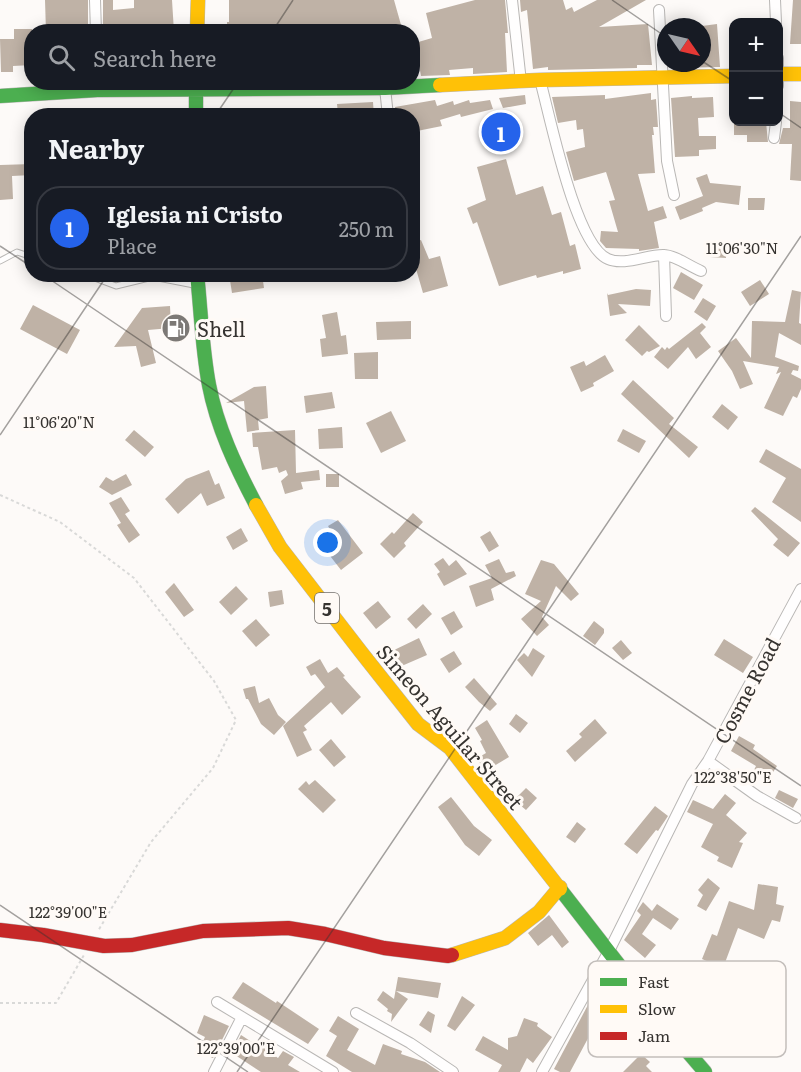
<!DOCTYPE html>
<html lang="en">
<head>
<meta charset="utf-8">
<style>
  :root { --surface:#171b24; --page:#242831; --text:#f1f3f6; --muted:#9ea1a6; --line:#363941; --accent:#2563eb }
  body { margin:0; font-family:Literata,serif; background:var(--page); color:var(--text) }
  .controls { position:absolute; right:18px; top:18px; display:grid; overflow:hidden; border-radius:12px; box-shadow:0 3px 15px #0003 }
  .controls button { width:54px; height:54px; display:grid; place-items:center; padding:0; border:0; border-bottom:2px solid var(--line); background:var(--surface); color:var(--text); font:30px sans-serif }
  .compass { position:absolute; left:657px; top:18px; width:54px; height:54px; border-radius:50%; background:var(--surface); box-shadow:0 3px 15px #0003; rotate:124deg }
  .you { position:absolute; left:328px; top:543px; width:21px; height:21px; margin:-15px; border:4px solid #fff; border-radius:50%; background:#1a73e8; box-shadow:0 0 0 9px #1a73e833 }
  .badge { display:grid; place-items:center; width:39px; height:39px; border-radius:50%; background:var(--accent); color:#fff; font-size:20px; font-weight:700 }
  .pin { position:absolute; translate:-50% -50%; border:3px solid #fff; box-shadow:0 2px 6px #0006 }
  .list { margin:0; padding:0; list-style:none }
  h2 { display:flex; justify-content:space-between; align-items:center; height:78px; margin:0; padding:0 24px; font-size:26px }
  h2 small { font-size:20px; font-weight:400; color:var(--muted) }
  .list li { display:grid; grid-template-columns:39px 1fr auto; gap:18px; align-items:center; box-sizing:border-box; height:84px; margin:0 12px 12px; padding:0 12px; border:2px solid var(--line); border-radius:24px }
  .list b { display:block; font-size:22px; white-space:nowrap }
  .list p { margin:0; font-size:20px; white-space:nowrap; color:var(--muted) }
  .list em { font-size:20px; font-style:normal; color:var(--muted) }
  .icon { flex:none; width:33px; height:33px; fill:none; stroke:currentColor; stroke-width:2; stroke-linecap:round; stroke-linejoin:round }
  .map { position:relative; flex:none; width:801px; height:1072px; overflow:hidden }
  .search { position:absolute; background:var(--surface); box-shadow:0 3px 15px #0003; left:24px; top:24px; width:396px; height:66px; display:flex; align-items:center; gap:15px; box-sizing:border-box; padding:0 21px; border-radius:24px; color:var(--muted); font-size:22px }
  .panel { position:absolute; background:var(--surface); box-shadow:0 3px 15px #0003; left:24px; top:108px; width:396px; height:174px; border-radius:24px }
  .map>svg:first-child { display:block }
  .building { fill:#bfb2a6 }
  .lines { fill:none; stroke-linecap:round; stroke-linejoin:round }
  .lane-casing { stroke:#b9b7b5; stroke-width:7 }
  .street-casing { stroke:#b9b7b5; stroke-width:12 }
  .fast-casing { stroke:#b9b7b5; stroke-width:15 }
  .slow-casing { stroke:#b9b7b5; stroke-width:15 }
  .jam-casing { stroke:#b9b7b5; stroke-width:15 }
  .path { stroke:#d9d9d8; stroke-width:2; stroke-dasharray:3 3; stroke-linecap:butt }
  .lane { stroke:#fffefe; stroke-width:5 }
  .street { stroke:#fffefe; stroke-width:10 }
  .fast { stroke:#4caf50; stroke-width:14 }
  .slow { stroke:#ffc107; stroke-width:14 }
  .jam { stroke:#c62828; stroke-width:14 }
  .ticks { fill:none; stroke:#363330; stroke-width:1.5; stroke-opacity:0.45 }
  .labels { text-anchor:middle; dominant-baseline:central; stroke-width:6; stroke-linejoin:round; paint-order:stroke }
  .shield { fill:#fffaf6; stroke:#726f6b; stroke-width:1.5 }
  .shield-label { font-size:18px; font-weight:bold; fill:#363330 }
  .poi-label { font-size:20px; fill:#363330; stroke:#fffaf6; text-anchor:start }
  .street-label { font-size:20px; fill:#363330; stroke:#fffaf6 }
  .key { fill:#fffaf6; stroke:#c3bebb; stroke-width:1.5 }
  .key-label { font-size:16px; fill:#363330 }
  .ticks-label { font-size:15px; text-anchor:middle; fill:#363330; stroke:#fffaf6; stroke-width:6; stroke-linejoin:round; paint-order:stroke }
</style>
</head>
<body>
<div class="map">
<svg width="801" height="1072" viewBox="0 0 801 1072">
  <rect width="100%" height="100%" fill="#fdfaf8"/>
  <path class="building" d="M45 0H88V32H46Z
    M103 0H113V10L134 8V0H172L174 32H103Z
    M229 0H394L403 32H227V22H229Z
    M475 0H505L508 33H505L507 72 473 74V68L449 70 450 75 421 76 418 59H420L415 43 432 38 426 13Z
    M520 0H563L566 10 572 7 574 12 597 0H646L599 27 648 24 652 65H637V68L548 70V67L533 69 527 10 521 12Z
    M793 0H801V44H790Z
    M717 24 720 67 670 68V64L702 63V26Z
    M14 29H32V65L13 66V72H1L0 39H14Z
    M651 93V100L656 99 658 127H653L654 135H652L655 173 638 174 648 211 663 206 667 218 654 222 659 248 639 251V249L606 248 600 241 601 231 618 232 609 201 615 200 606 172 574 181 566 152 585 147 583 129 577 130 576 120 558 123 552 97 605 95V99Z
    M525 95 526 104 503 108 499 98Z
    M692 96V98L713 97 714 117 698 118 699 136H716V149L699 150V156L675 157 671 98Z
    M435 100 437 106 453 101 454 105 469 100 470 103 490 100 493 109 461 117 460 114 440 120 442 126 412 132V116H396L395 107Z
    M790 101 801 102V181L790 180 792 144H779L783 128H790Z
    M373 102 374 116H351V113L338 114 337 104Z
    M734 122H766L768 142H747V135H734Z
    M497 125 501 141 485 147 480 131Z
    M506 159 516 195 543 186 552 215 561 212 570 246 575 244 581 269 563 274V271L537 278 536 275 499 286 477 222 473 224 467 208 486 200 477 167Z
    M32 164V175L12 176 13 199 0 200V165Z
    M707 174 710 183 741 186 739 205 716 202 702 208 703 211 680 220 675 207 703 196 696 178Z
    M748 198H765L764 210H748Z
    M421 240 429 259 440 256 448 286 423 293 412 255V243Z
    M711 243 727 244 726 258 710 257Z
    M681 272 703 285 694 300 673 288Z
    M229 274H262L264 288 232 293Z
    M760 280 769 294 750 306 741 292Z
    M636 289 651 290 650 306 618 304 627 313 610 316 607 293 608 295Z
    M792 290 801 292 799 323 801 324V345L779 333 775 357 799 366 798 371 793 370 791 374 801 379V389L797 398 793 396 783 416 764 408 781 372 776 374 779 367 743 361 753 384 740 389 732 371 718 351 736 338 751 358 752 321 785 322Z
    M703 298 716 306 707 321 694 312Z
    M33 305 80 330 67 354 20 329Z
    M170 306 171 328 148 330 156 363 141 367 136 346 114 347 142 308Z
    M337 312 341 336 346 335 348 354 322 357 320 339 326 338 322 315Z
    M411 321V339L377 340 376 322Z
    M702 323 706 327 700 333 711 347 696 359 688 347 668 369 654 357 662 347 665 350 667 347 669 349Z
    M639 325 660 346 649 352 647 351 642 356 625 340Z
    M378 352V379H355L354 353Z
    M605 355 614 371 593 383 594 386 581 392 570 367 584 361 586 366Z
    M633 380 674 418 669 424 698 447 689 458 621 394Z
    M266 386 268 418 258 420 259 430 247 432 244 401 226 403 254 387Z
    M332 392 335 408 306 413 304 396Z
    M722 404 738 417 728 430 712 417Z
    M391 411 406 441 381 453 366 423Z
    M342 427 343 448 319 449 318 429Z
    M623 429 646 441 639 453 617 441Z
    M134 430 154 447 145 457 125 440Z
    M295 430 296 473 319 470 320 480 301 482 303 489 285 494 281 481 288 475 286 470 279 473 277 467 262 470 258 447H253L252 433Z
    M766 449 801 469V522L772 502 786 478 759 462Z
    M209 470 215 485 219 483 225 498 207 506 201 493 178 514 165 499 186 479Z
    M126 474 132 485 112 495 99 487 106 477 113 481Z
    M326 474H339V487H326Z
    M121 497 130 511 125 514 140 535 129 543 117 525 121 523 109 503Z
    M755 507 800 543 788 557 773 545 778 539 751 511Z
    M413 513 423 522 404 543 406 546 394 558 380 544 392 532 394 534Z
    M338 520 363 553 341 570 327 552 338 543 328 526Z
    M241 528 248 541 233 550 226 537Z
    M490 531 499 546 489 552 480 537Z
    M443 558 449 566 456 560 467 574 444 586 437 574 440 572 434 564Z
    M499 559 506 573 514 571 516 576 491 589 494 600 476 607 469 586 492 578 485 565Z
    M541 560 554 564 579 594 571 601 556 586 542 617 549 625 537 636 521 619 541 601 525 594Z
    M174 583 194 610 184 617 165 592Z
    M236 586 248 599 231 615 219 602Z
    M282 590 284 604 270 607 268 592Z
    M378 601 391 617 376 629 363 613Z
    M423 604 432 614 416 629 407 619Z
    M454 611 463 627 451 635 441 618Z
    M256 619 270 635 256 647 242 631Z
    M594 621 604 629V633L595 645 583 636Z
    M419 638 427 655 397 668 390 652Z
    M724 639 753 657 743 673 714 655Z
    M621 640 632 653 623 660 612 648Z
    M533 648 545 656 532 677 517 660 524 653 528 657Z
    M454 651 462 664 449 673 440 659Z
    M320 659 328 673 337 667 345 676 343 677 361 697 342 715 331 702 304 726 307 730 303 732 312 750 297 757 283 726 325 687 315 674 311 676 306 667Z
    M474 678 497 704 490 711 479 702 465 687Z
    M255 686 259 703 269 698 278 715 286 722 274 735 261 724 248 699H246L243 689Z
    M516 714 528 723 520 733 509 724Z
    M595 719 607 733 575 762 566 751 582 737 579 734Z
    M487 720 509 757 484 772 476 759 486 753 480 741 482 740 475 728Z
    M739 736 755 745 753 749 777 766 768 780 754 770 756 766 731 751Z
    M331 739 346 757 334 767 319 750Z
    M315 780 336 800 323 813 298 789 306 781 309 785Z
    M526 788 537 798 526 810 514 800Z
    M779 790 798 799 793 808 775 798Z
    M725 794 736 803 726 815 747 833 739 842 743 843 732 868 717 861 719 857 701 847 713 824 687 812 693 800 713 809Z
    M451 797 474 826 492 840 479 856 465 845 438 807Z
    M655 806 668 816 658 831 656 830 637 854 624 844Z
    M577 822 586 829 575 843 566 837Z
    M708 878 720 888 706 911 697 906 703 895 698 890Z
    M758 884 778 887 776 904 784 906 780 922 772 920 764 939 738 928 723 968 702 959 712 934 717 936 729 901 754 910Z
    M643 902 652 911 657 904 679 919 671 930 653 918 642 934 656 945 645 958 624 940 641 915 637 911Z
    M549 915 569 942 562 948 552 935 538 946 528 933Z
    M398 977 441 983 438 998 396 991 408 999 391 1022 392 1014 387 1011 388 1009 377 1000 383 991 394 999Z
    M243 982 276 1003 277 1001 319 1029 308 1044 232 998Z
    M599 984 633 1009 624 1022 593 1029 570 1072H560L554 1069Z
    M462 996 475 1005 455 1031 447 1026Z
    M428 1011 435 1015 431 1033 419 1025Z
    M204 1015 229 1026 213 1058 198 1052 205 1037 197 1033Z
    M338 1016 359 1029 347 1050 366 1060 375 1065 383 1044 402 1051 401 1054 425 1062 440 1072H352L326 1056 337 1036 329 1031Z
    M524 1018 538 1023 537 1026 552 1037 533 1063 527 1058 520 1072H498L502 1065 475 1050 483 1036 508 1050V1038L517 1036Z
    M241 1035 258 1046 259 1044 278 1058 283 1051 294 1057 288 1065 300 1072H261L232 1053Z
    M641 1054 650 1062 646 1066 652 1072H623Z"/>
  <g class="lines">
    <g class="lane-casing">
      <path id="lane" d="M0 261 17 252 32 257
        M84 274 116 286 153 277 194 285"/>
    </g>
    <g class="street-casing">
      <path id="street" d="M95 0 96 32
        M512 0 521 82
        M775 0 776 22
        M659 10 667 161 674 195
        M778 58V86
        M540 80C550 116 575 245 608 259 624 266 646 255 663 255 675 255 689 266 701 271
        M385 88 388 116
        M774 138 776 122
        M664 255 666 316
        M708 761 757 796 796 818
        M217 1002 333 1072
        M356 1013 410 1043 453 1072
        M214 1072 242 1017
        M542 1072 609 951 692 784 708 761 801 589"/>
    </g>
    <g class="fast-casing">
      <path id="fast" d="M196 82V116
        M0 96 97 90 385 88 440 85
        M197 274C201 311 202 348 209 385 217 427 236 467 256 505
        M560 889 675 1037 705 1072"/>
    </g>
    <g class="slow-casing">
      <path id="slow" d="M197 32 198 0
        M778 74H801
        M440 85 540 80 734 76
        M256 505 280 547 361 652 418 724 450 748 560 889
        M452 955 505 938 539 912 560 887"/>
    </g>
    <g class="jam-casing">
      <path id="jam" d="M0 930 43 935 104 946 132 945 203 931 288 928 325 934 384 948 448 956 452 955"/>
    </g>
    <path class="path" d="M0 495 60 522 134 578 214 681 236 720 213 768 151 842 98 931
      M0 1003H56L84 955"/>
    <use href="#lane" class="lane"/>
    <use href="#street" class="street"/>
    <use href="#fast" class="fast"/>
    <use href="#slow" class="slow"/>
    <use href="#jam" class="jam"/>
  </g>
  <path class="ticks" d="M612 0 666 37M272 32 293 0M702 61 734 82M778 112 801 128M215 116 238 82M0 246 32 267M42 274 801 786M0 435 108 274M0 905 248 1072M237 1072 801 236"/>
  <defs>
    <g id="fuel-disc" transform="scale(1.5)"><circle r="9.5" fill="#7c7976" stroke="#fffaf6"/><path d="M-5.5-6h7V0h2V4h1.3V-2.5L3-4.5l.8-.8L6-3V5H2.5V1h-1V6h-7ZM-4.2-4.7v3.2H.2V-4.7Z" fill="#fff"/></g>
  </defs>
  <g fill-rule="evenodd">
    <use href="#fuel-disc" x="176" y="328"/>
  </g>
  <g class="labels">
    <rect class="shield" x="315" y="593" width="24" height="30" rx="4.5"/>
    <g class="shield-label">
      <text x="327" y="608">5</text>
    </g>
    <g class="poi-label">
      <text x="197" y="328">Shell</text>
    </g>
    <g class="street-label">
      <text transform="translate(746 690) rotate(-62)">Cosme Road</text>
      <text transform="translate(451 726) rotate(49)">Simeon Aguilar Street</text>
    </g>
  </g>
  <rect x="588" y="961" width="198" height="96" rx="9" class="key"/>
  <rect x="600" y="978" width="27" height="8" fill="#4caf50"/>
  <rect x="600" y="1005" width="27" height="8" fill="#ffc107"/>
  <rect x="600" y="1032" width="27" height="8" fill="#c62828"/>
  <g class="key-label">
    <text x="638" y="988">Fast</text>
    <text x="638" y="1015">Slow</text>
    <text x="638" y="1042">Jam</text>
  </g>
  <g class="ticks-label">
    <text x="742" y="254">11°06'30"N</text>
    <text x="59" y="428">11°06'20"N</text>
    <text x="733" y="783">122°38'50"E</text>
    <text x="68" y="918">122°39'00"E</text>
    <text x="236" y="1054">122°39'00"E</text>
  </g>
</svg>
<div class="controls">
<button>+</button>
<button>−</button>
</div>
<svg class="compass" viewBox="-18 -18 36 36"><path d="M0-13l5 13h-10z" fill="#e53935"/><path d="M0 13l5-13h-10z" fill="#9ea1a6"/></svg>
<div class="you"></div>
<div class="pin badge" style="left:501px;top:132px">1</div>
<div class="search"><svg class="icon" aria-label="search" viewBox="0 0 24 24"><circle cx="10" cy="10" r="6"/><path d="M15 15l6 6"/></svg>Search here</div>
<section class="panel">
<h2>Nearby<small></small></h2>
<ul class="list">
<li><span class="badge">1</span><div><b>Iglesia ni Cristo</b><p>Place</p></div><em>250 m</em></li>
</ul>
</section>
</div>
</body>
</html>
